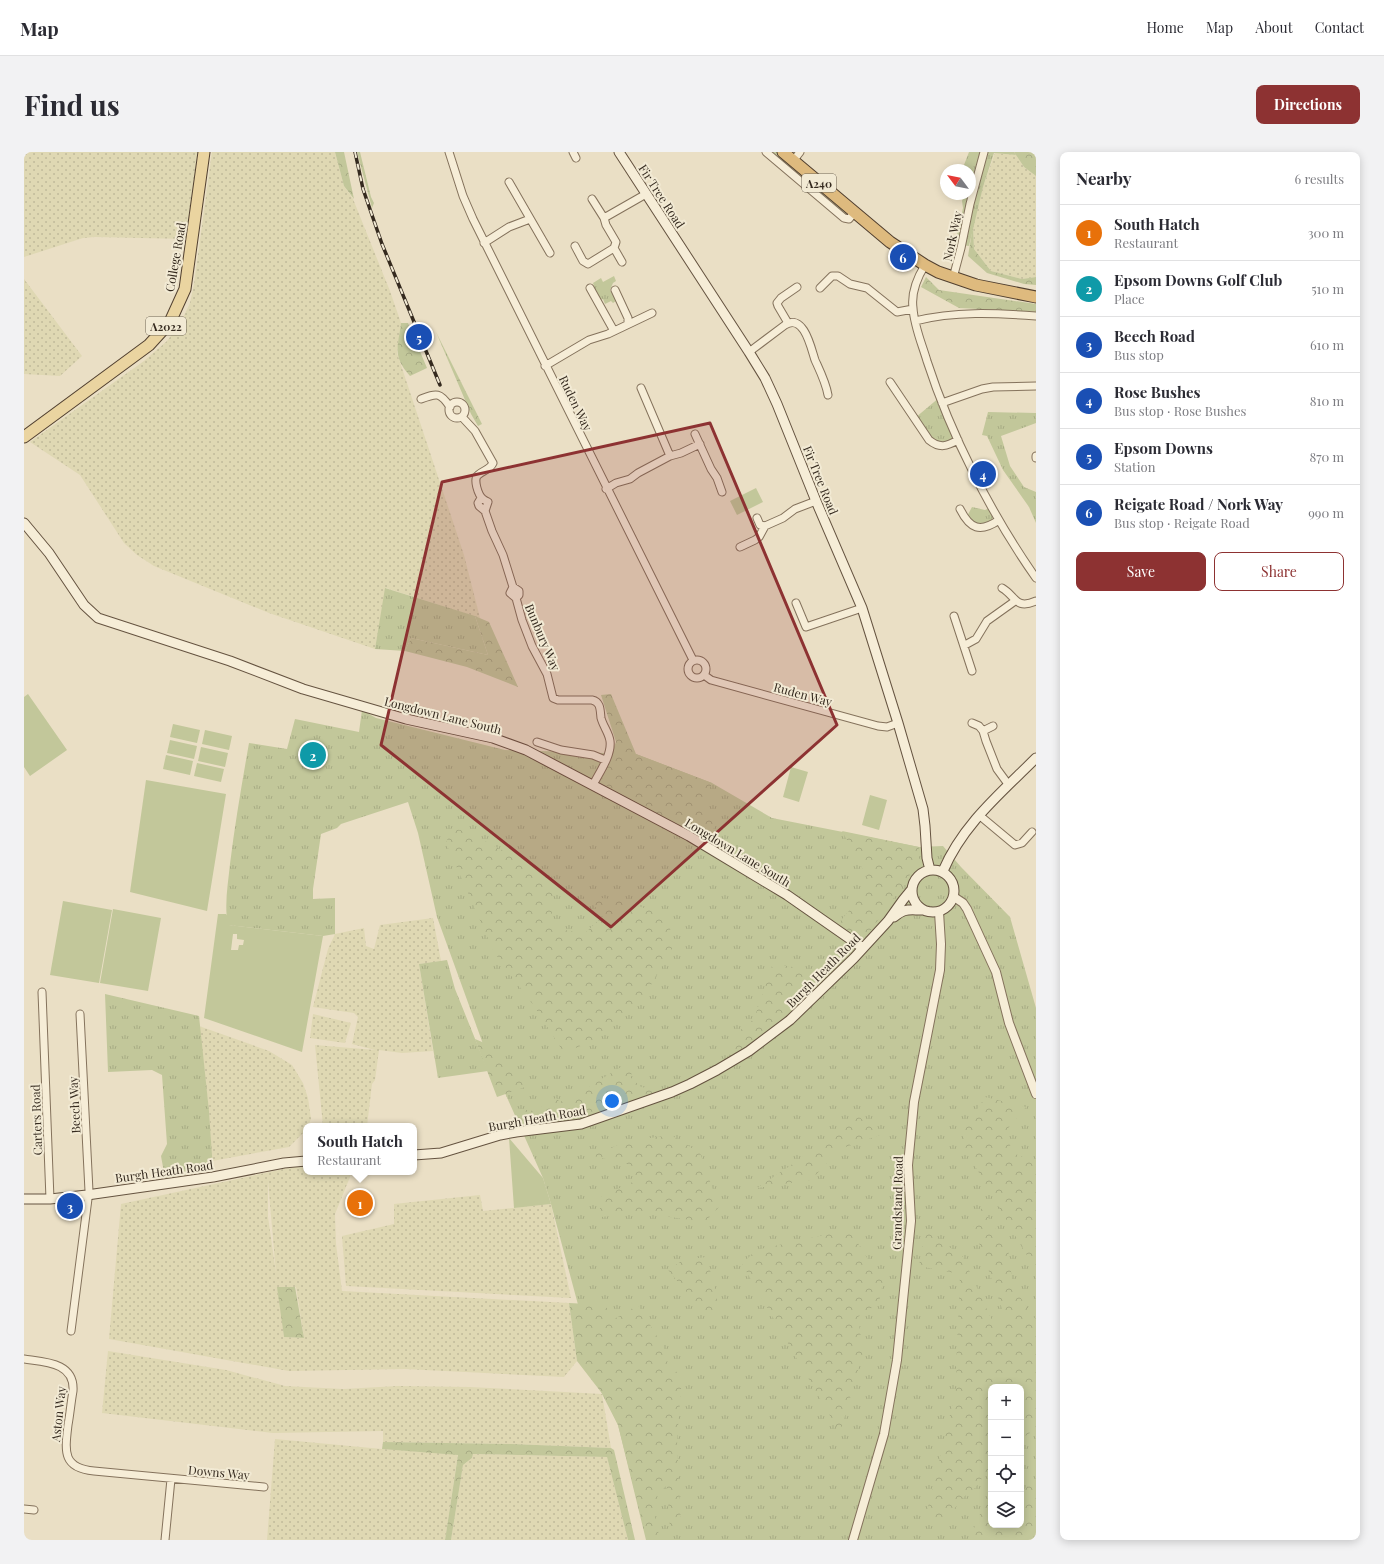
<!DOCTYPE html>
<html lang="en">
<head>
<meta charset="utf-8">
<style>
  :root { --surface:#fff; --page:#f2f2f3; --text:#2b2b33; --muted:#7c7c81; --line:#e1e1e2; --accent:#8d3232 }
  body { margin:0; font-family:"Playfair Display",serif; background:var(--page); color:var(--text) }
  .controls { position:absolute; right:12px; bottom:12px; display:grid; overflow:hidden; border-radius:8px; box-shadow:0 2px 10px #0003 }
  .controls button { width:36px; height:36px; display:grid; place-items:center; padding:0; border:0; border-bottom:1px solid var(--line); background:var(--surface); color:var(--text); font:20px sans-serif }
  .compass { position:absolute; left:916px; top:12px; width:36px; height:36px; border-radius:50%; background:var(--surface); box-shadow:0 2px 10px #0003; rotate:302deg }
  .you { position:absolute; left:588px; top:949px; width:14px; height:14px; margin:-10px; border:3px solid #fff; border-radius:50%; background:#1a73e8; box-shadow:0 0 0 6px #1a73e833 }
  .badge { display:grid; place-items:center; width:26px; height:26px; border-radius:50%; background:var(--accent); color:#fff; font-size:13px; font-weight:700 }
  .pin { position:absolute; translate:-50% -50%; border:2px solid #fff; box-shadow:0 1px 4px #0006 }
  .popup { position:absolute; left:279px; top:971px; width:114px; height:52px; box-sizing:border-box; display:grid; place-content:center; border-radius:8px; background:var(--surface); filter:drop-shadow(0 1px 3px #0005); font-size:13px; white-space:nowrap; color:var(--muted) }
  .popup b { font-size:15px; color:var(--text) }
  .popup::after { content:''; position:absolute; left:50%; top:100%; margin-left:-8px; border:8px solid transparent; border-top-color:var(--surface) }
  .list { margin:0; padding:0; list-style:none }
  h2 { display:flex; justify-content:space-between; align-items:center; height:52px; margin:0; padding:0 16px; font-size:17px }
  h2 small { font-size:13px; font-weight:400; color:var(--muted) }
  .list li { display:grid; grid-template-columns:26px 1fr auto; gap:12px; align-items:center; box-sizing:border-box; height:56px; padding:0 16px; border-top:1px solid var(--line) }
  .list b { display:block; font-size:15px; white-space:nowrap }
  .list p { margin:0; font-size:13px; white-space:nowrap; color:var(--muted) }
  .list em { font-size:13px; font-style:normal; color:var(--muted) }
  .actions { display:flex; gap:8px; padding:12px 16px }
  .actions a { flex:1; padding:9px 0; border:1px solid var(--accent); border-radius:8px; text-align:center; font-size:14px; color:var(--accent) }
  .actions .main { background:var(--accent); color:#fff }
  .icon { flex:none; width:22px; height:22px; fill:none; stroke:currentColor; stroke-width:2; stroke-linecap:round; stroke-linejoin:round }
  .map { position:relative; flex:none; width:1012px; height:1388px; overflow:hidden; border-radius:8px }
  header { display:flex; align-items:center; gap:24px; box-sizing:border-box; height:56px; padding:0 20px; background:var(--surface); border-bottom:1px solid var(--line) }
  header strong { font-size:19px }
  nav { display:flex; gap:22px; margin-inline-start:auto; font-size:14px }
  .intro { display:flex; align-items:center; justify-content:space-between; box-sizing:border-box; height:96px; padding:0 24px }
  h1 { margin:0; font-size:28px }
  .button { padding:10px 18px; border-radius:8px; background:var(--accent); color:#fff; font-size:14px; font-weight:700 }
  main { display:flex; gap:24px; padding:0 24px }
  aside { flex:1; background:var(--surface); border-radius:8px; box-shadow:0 2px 10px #0003 }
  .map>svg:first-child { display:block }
  .farmland { fill:url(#farmland-dots); fill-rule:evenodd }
  .grass { fill:url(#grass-tufts); fill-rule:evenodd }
  .forest { fill:url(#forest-crowns) }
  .garden { fill:#c2c79a; fill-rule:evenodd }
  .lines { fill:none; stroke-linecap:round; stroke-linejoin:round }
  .minor-casing { stroke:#84725c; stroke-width:9 }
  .tertiary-casing { stroke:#84725c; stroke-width:10 }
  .secondary-casing { stroke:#655340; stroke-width:11 }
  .primary-casing { stroke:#524030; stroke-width:13 }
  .trunk-casing { stroke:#524030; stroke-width:13 }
  .minor { stroke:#f6edd7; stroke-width:7 }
  .tertiary { stroke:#f6edd7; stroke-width:8 }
  .secondary { stroke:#f6edd7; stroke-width:9 }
  .primary { stroke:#ead4a0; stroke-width:11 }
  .trunk { stroke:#deba7e; stroke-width:11 }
  .rail-casing { stroke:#352a1f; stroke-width:3.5 }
  .rail { stroke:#f2ead4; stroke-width:2; stroke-dasharray:6; stroke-linecap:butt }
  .marked { fill:#8d3232; fill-opacity:0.2; stroke:#8d3232; stroke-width:3; stroke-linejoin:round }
  .labels { text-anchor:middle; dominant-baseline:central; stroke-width:4; stroke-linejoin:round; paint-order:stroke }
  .shield { fill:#f2ead4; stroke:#6e6455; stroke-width:1 }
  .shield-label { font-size:11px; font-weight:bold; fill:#352a1f }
  .street-label { font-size:12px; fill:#352a1f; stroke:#f2ead4 }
</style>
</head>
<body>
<header>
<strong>Map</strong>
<nav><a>Home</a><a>Map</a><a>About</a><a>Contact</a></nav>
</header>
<div class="intro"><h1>Find us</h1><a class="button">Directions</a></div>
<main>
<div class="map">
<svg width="1012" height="1388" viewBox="0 0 1012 1388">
  <defs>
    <pattern id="farmland-dots" width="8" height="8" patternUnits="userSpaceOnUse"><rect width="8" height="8" fill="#dfd8b3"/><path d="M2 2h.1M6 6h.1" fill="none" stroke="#c0ba9a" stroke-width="1.8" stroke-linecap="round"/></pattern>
    <pattern id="grass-tufts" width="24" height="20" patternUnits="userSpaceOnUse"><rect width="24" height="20" fill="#c2c79a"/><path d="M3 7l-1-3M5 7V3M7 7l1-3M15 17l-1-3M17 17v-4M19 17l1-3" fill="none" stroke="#a7ab84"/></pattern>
    <pattern id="forest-crowns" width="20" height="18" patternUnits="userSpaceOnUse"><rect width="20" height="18" fill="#c2c79a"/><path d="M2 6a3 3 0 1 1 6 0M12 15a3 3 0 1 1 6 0" fill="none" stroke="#a7ab84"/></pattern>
  </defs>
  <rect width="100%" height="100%" fill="#eadfc5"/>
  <path class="farmland" d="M0 0H175L163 87 71 85 59 86 0 105Z
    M188 0H311L320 34 329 47 366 139 377 171 373 201 440 403 456 466 362 436 351 497 245 461 130 414 113 403 100 391 56 323 6 290 120 209 143 189 157 170 166 151 170 132Z
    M971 1 992 3 1000 15 1012 24V125L998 127 967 119 950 97 949 74 959 35Z
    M0 127 58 204 36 224 0 222Z
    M409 766 417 809 395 812 409 899 378 901 355 898 351 928 348 932 343 974H299L291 893 351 898 328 892 334 865 330 861 289 855 304 797 311 782 340 776 342 794 350 797 356 773Z
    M289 862 327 871 321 891 286 886Z
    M175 874 245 899 268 913 279 931 284 946 287 967 284 974H282V978L265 995 188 1009 185 959Z
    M278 1013H282V1020H328L311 1062 312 1092 318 1139 545 1151 553 1209 540 1225 381 1217 265 1219 85 1187 97 1052ZM244 1029 252 1121 244 1065ZM254 1135H272L280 1186 260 1185Z
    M456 1043 459 1059 527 1052 547 1146 322 1134 318 1084 370 1072V1052Z
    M84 1199 202 1218 261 1234 319 1237 374 1234 446 1235 578 1242 587 1296 488 1292 359 1290V1279L249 1281 78 1261Z
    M251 1287 358 1297 434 1302 421 1388H243Z
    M449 1302 583 1305 604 1388H427L439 1313 448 1306Z"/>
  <path class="grass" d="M747 0H755L824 63H820Z
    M945 0H990L992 3 970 1 959 35 945 94 931 92 939 56 938 49 940 42H946V18H938Z
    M590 124 592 129 589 131 586 138 592 149 589 151 587 149 581 152 579 147 575 149 569 135 570 134 569 131 577 126 579 130Z
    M916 245 934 288 915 294 891 266Z
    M964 260 1012 261V271L977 284 986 314 1000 335 1012 340V371L1005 355 979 318 963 284 958 283Z
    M948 355 961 358 968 355 975 368 960 375 941 368Z
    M361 436 451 464 464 503 387 486 381 499 351 497Z
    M338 558 352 566 481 598 612 602 688 631 748 666 895 695 919 694 937 715 986 765 1012 856V1388H622L594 1273 578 1242 527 1052 519 1026 459 892 413 765 394 681 384 650 317 672 313 676 297 682 289 737V747L311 746V782L299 784 204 773C200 753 204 732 206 712 211 671 218 631 225 591L263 597 271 567 335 580ZM967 1235H997V1373H967Z
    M423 808 431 837 464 919 414 926 395 812Z
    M81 842 175 864 185 959 189 1018 141 1026 137 1004 143 992 138 923 128 918 84 920Z"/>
  <path class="forest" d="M311 0H320L330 47 320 34Z
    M333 0H336L347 45 350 51 348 56Z
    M990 0H1012V24L1000 15Z
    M949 74 950 97 967 119 998 127 1012 125V133L1000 132 963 121 944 104Z
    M902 125 915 138 1012 152V160L935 156 897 135Z
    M377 171H384L403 216 386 224C368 204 374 195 377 171Z
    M412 180 458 272 454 274 447 262Z
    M451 464 465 470 494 535 443 515 381 499 387 486 464 503Z
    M587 542 612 602 688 631 679 653 693 665 685 692 580 632 574 630 592 590 577 543Z
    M428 676 444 680 530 726 527 775 560 782 580 763 559 744 596 748 644 764 649 795 620 845 566 890 540 901 510 854 470 800 422 691Z
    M818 679 895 695V710L844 782 834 784 814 772 847 732Z
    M819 801 824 805 782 846 749 875 704 906 713 881 730 867 749 811 773 816 793 826Z
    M451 887 463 892 504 934 473 945Z
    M597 915 610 917 606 925 617 935 639 938 521 974 493 975 490 956 509 959 532 946 536 950 553 942Z
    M961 945 1002 955 981 980 989 1001 1012 1010V1119L940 995V978Z
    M834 964 856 983 816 997 787 1028 733 1036 776 1007 801 986Z
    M647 983 676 1001 695 1055 681 1070 618 1061 576 1065V1045L611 1029 607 1013 565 1003 605 989Z
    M958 1056 984 1096 989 1135 1012 1168V1277L997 1287V1235H967V1314L951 1336 937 1347 923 1368 913 1372 902 1364 934 1229 932 1217 936 1122 895 1114 901 1077 939 1105 970 1173 982 1168 948 1071Z
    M827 1077 837 1097 859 1129 855 1151 834 1165 839 1201 816 1281 718 1112 732 1098Z
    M682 1105 690 1132 695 1159 686 1165 664 1142 644 1118 659 1108Z
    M253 1135H271L280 1186 260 1185Z
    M576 1149 592 1166 614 1153 640 1196 644 1212 658 1225 653 1288 657 1375 646 1378 643 1333 634 1342 630 1360 636 1388H623L594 1273 580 1244 553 1209 545 1151 564 1152Z
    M359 1290 488 1292 587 1296 590 1298 611 1388H604L583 1305 449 1302 448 1306 439 1313 427 1388H421L434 1303 358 1297Z
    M1012 1331V1378L999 1388H945L962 1348 967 1347V1373H997V1343L1002 1335Z"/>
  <path class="garden" d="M732 336 739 350 713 363 706 349Z
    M4 542 43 598 6 624 0 615V545Z
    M149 572 176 578 173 591 146 585Z
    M181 578 208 584 205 598 178 592Z
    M146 588 173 594 170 607 143 601Z
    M177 595 204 601 201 615 174 609Z
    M142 603 169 609 166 623 139 617Z
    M173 611 200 617 197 630 170 624Z
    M767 615 784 620 775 650 759 645Z
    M122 628 202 642 183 759 106 740Z
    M846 643 863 648 855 678 838 673Z
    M39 749 88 758 75 831 26 823Z
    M89 757 137 766 124 839 76 831Z
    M194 762H202L205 766V773L299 784 278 900 180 866ZM209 782H213V787L220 788 219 793H215L214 798H207Z
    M485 986 519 1026 527 1052 490 1056Z"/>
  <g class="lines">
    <g class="minor-casing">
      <path id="minor" d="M425 0 439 44 449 67 669 508
        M549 0 552 6
        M742 0 820 66 825 67 830 61
        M769 9 776 0
        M485 30 526 101
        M568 47 580 66 582 73 592 90 590 96 598 110
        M580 66 622 42
        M460 91 485 75 506 67
        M551 94 559 109 564 112 590 96
        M901 113C893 126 887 141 889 156 890 174 898 192 903 209 927 283 967 362 1012 426
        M929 126 937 96 946 52 960 0
        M566 136 590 179
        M796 136 808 124H814L826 132 843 136 873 160 889 157
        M591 138 604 166V172
        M891 169C931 159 971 161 1012 164
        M764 171 754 154 753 151 757 146 773 135
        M725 200 761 173C780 161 787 196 791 208 796 219 802 231 804 243
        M521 214 565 188 584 182 628 161
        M866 230 905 288C916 297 923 294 934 288
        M397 247C413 241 416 240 426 255
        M425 258a8 8 0 1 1 16 0a8 8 0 1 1-16 0Z
        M918 251 958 237 969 235 1012 234
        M438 265 451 279 469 311C466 318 459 318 454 323 449 327 454 343 459 347 460 348 462 349 464 350L461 359
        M671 282 687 317 693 326 698 340
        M646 304 657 301 676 292
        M1012 304V306
        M582 337 592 331 606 327 614 321 646 304 617 236
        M457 346 454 351 455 354 461 359 468 379 479 403 489 435 495 439V443L492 446
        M936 357C946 377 956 381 975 368
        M733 366 736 373 741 374
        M716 395 731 388 735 385 741 374 759 366 771 357 792 349
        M489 435 486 441 492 446 498 468 508 494 523 522 529 546 534 548H568C577 550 576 558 577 566 579 574 585 581 586 589 588 603 575 621 569 633
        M978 436C992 444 991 458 1012 449
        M772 451 782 475 838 456
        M930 464 948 519
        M941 493 952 487 963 469 991 449
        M664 517a9 9 0 1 1 18 0a9 9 0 1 1-18 0Z
        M680 523 687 528 854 574 863 575 874 571
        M948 571 955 574 959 579
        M969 574 959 579 962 589 973 617 984 632
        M513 590 537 598 569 603 581 608
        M955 663 991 693 998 691 1008 680
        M18 840 26 1047
        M47 1179 65 1039 56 862
        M0 1207C20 1210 51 1210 49 1239 47 1250 46 1262 44 1273 41 1299 38 1316 70 1319L240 1335
        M0 1357 10 1358
        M141 1388 147 1327"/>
    </g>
    <g class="tertiary-casing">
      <path id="tertiary" d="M930 745 939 751 943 757 972 820 985 871 1012 942
        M829 1388 860 1282 873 1208 887 1069 884 1013 890 950 916 818 917 792 915 760"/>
    </g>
    <g class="secondary-casing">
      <path id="secondary" d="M595 0 725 200 741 226 753 252 792 349 838 456 874 571 899 657 901 674 903 706 906 718
        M0 371 25 401 60 453 74 466 206 509 279 537 382 567 469 586 502 598 665 684 763 743 839 796
        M888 739a21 21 0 1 1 42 0a21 21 0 1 1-42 0Z
        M919 719C939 672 977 641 1012 606
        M870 765C881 756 884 758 898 758
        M390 1003 417 1001 476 983 492 980 557 972 648 940 666 932 693 918 725 899 766 868 830 806 864 769 879 748 888 737
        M0 1047H26L63 1043 189 1025 260 1011 282 1009"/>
    </g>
    <g class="primary-casing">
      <path id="primary" d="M0 285 125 193 146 170 161 137 180 0"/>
    </g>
    <g class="trunk-casing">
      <path id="trunk" d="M759 0 866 90 901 113 914 120 952 133 1012 145"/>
    </g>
    <use href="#minor" class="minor"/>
    <use href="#tertiary" class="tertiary"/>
    <use href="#secondary" class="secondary"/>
    <use href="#primary" class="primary"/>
    <use href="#trunk" class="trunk"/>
    <g class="rail-casing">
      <path id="rail" d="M331 0 339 37 358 92 416 233"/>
    </g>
    <use href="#rail" class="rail"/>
  </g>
  <path class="marked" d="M686 271 813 573 587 775 357 593 418 330Z"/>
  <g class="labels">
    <g class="shield">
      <rect x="778" y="22" width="34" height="18" rx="3"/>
      <rect x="122" y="165" width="40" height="18" rx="3"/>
    </g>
    <g class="shield-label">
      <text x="795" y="31">A240</text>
      <text x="142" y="174">A2022</text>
    </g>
    <g class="street-label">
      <text transform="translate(638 44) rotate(57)">Fir Tree Road</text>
      <text transform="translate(928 84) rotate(-78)">Nork Way</text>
      <text transform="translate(151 105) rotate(-80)">College Road</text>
      <text transform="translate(552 251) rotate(64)">Ruden Way</text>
      <text transform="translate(797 328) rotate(68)">Fir Tree Road</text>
      <text transform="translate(519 485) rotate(67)">Bunbury Way</text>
      <text transform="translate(779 542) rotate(15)">Ruden Way</text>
      <text transform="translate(419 563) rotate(14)">Longdown Lane South</text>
      <text transform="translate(714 700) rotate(31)">Longdown Lane South</text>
      <text transform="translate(799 818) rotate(-45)">Burgh Heath Road</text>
      <text transform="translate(50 953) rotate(-93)">Beech Way</text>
      <text transform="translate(513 966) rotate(-10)">Burgh Heath Road</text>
      <text transform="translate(12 968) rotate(-92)">Carters Road</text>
      <text transform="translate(140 1019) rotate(-8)">Burgh Heath Road</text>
      <text transform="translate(873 1051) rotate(-89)">Grandstand Road</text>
      <text transform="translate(34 1262) rotate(-84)">Aston Way</text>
      <text transform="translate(195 1320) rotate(5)">Downs Way</text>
    </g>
  </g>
</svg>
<div class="controls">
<button>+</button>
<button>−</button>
<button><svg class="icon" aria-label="locate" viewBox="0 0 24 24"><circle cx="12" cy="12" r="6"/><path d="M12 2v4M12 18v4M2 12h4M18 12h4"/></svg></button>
<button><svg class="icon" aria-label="layers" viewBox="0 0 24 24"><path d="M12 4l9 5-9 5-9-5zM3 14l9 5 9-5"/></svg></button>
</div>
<svg class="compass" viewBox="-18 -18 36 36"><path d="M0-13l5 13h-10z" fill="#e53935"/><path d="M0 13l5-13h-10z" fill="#7c7c81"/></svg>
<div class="you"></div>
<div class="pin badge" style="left:336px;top:1051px;background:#e8710a">1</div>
<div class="popup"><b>South Hatch</b>Restaurant</div>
<div class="pin badge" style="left:289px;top:603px;background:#0f9aa8">2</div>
<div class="pin badge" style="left:46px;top:1054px;background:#1a4fb4">3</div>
<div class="pin badge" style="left:959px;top:322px;background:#1a4fb4">4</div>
<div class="pin badge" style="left:395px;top:185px;background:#1a4fb4">5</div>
<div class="pin badge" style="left:879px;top:105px;background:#1a4fb4">6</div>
</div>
<aside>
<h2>Nearby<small>6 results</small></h2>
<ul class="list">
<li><span class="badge" style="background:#e8710a">1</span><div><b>South Hatch</b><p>Restaurant</p></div><em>300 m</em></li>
<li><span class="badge" style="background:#0f9aa8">2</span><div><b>Epsom Downs Golf Club</b><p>Place</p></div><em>510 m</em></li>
<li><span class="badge" style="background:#1a4fb4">3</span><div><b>Beech Road</b><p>Bus stop</p></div><em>610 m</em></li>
<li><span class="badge" style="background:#1a4fb4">4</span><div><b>Rose Bushes</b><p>Bus stop · Rose Bushes</p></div><em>810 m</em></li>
<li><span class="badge" style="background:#1a4fb4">5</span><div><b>Epsom Downs</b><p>Station</p></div><em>870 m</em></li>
<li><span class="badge" style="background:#1a4fb4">6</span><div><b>Reigate Road / Nork Way</b><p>Bus stop · Reigate Road</p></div><em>990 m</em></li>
</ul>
<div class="actions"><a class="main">Save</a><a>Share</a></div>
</aside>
</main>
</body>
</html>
